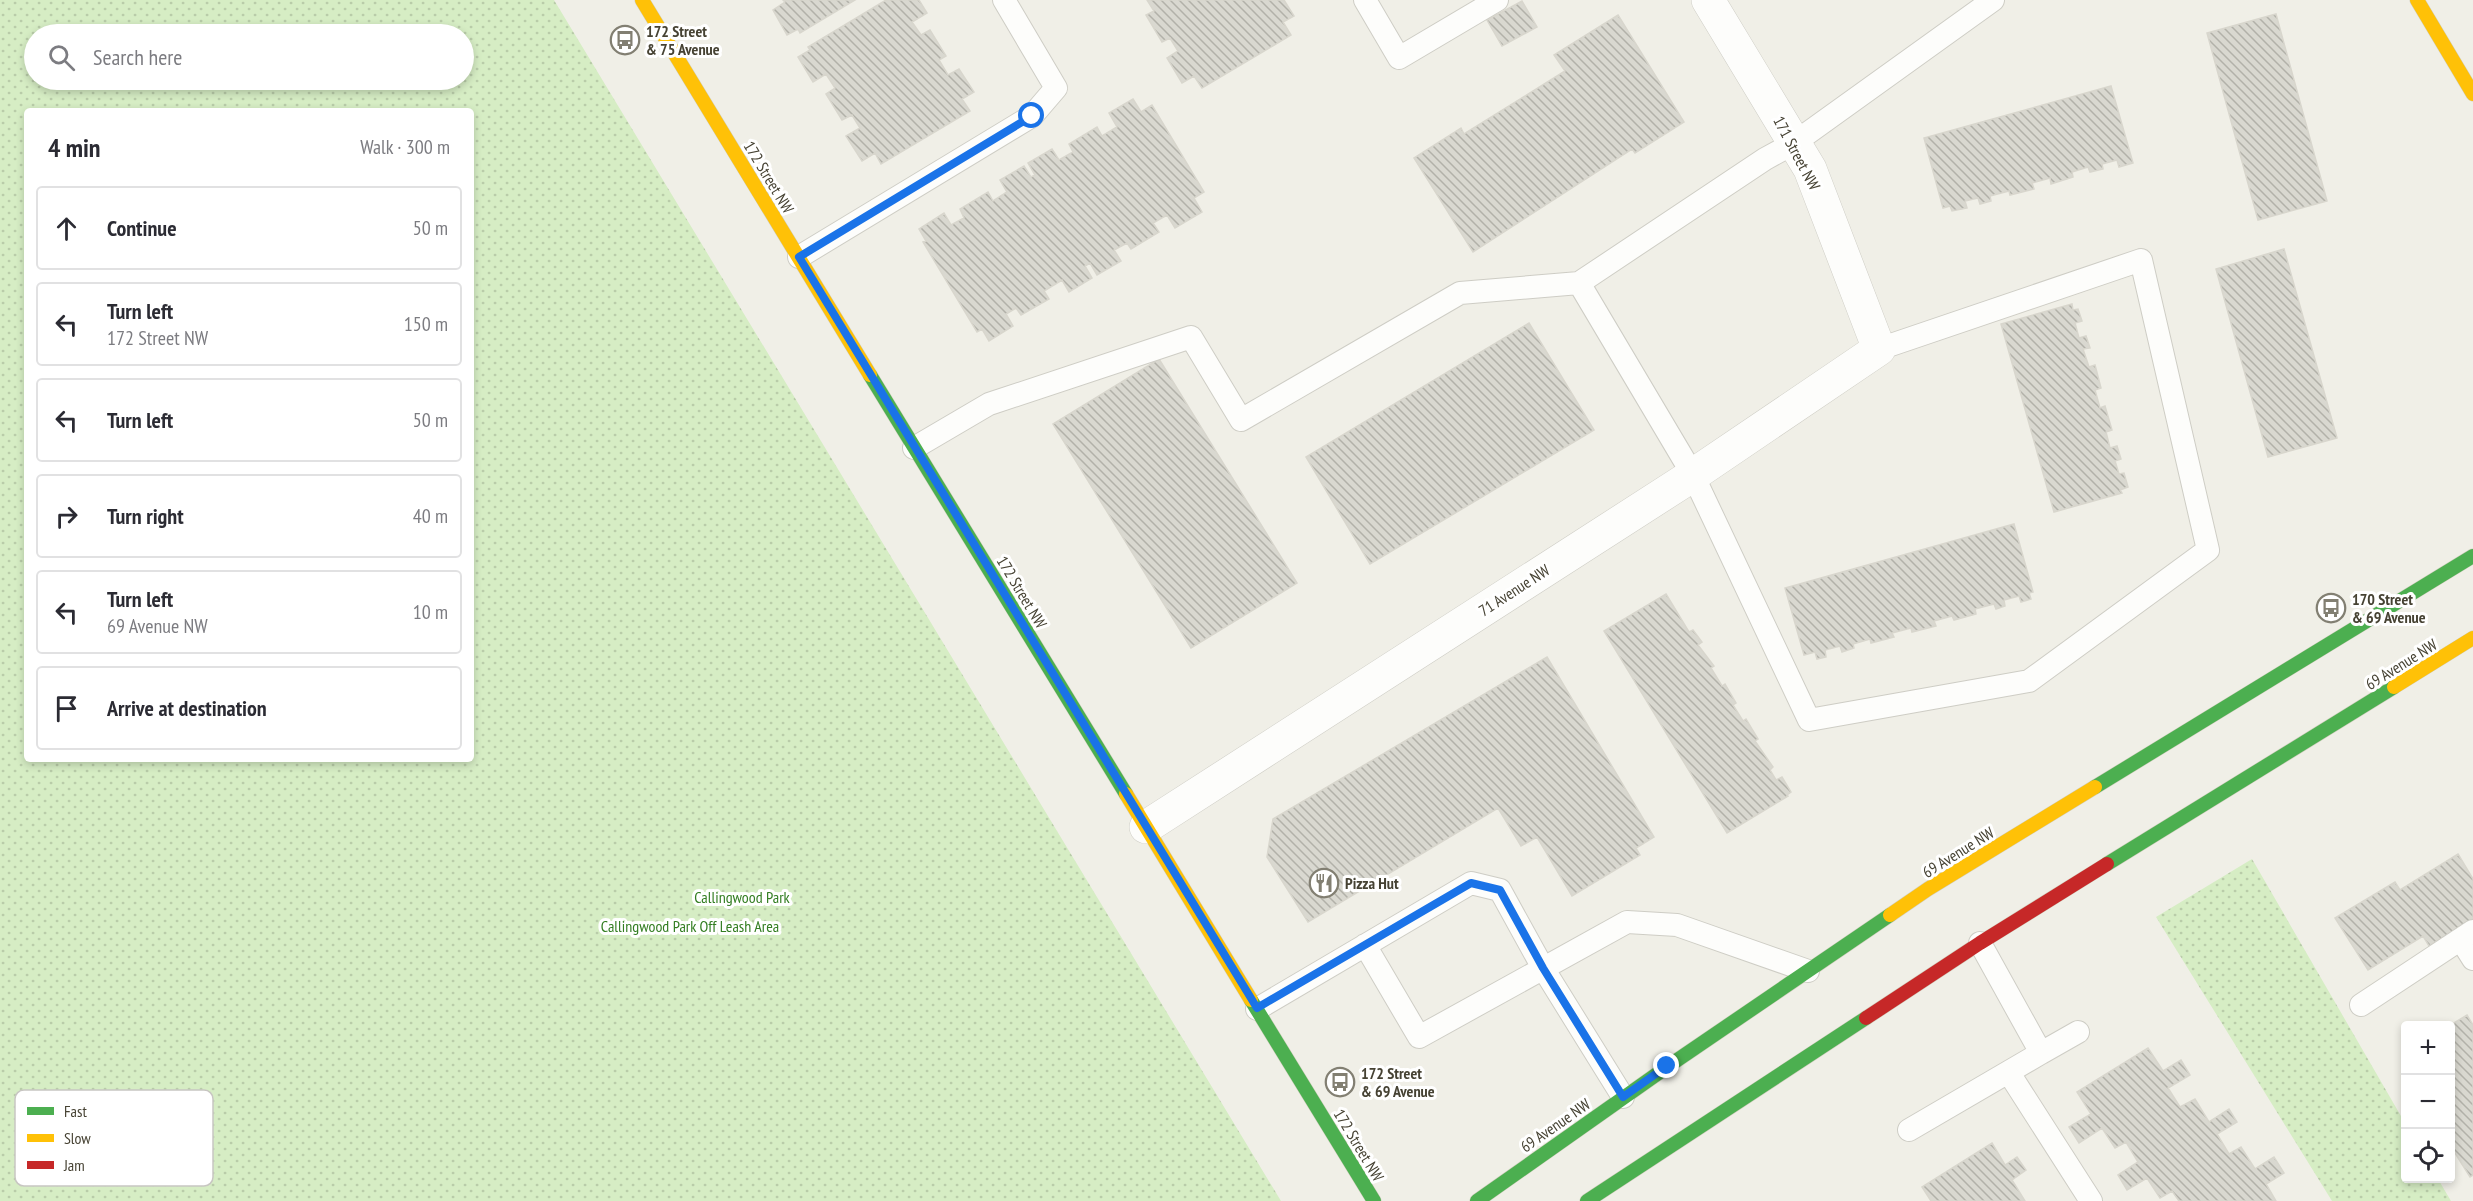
<!DOCTYPE html>
<html lang="en">
<head>
<meta charset="utf-8">
<style>
  :root { --surface:#fff; --page:#f2f2f3; --text:#2b2b33; --muted:#7c7c81; --line:#e1e1e2 }
  body { margin:0; font-family:"PT Sans Narrow",sans-serif; background:var(--page); color:var(--text) }
  .controls { position:absolute; right:18px; bottom:18px; display:grid; overflow:hidden; border-radius:6px; box-shadow:0 3px 9px #0003 }
  .controls button { width:54px; height:54px; display:grid; place-items:center; padding:0; border:0; border-bottom:2px solid var(--line); background:var(--surface); color:var(--text); font:30px sans-serif }
  .stop { position:absolute; width:18px; height:18px; margin:-14px; border:4px solid #1a73e8; border-radius:50%; background:#fff }
  .stop.end { background:#1a73e8; border-color:#fff; box-shadow:0 2px 6px #0008 }
  .list { margin:0; padding:0; list-style:none }
  h2 { display:flex; justify-content:space-between; align-items:center; height:78px; margin:0; padding:0 24px; font-size:26px }
  h2 small { font-size:20px; font-weight:400; color:var(--muted) }
  .list li { display:grid; grid-template-columns:39px 1fr auto; gap:18px; align-items:center; box-sizing:border-box; height:84px; margin:0 12px 12px; padding:0 12px; border:2px solid var(--line); border-radius:6px }
  .list b { display:block; font-size:22px; white-space:nowrap }
  .list p { margin:0; font-size:20px; white-space:nowrap; color:var(--muted) }
  .list em { font-size:20px; font-style:normal; color:var(--muted) }
  .icon { flex:none; width:33px; height:33px; fill:none; stroke:currentColor; stroke-width:2; stroke-linecap:round; stroke-linejoin:round }
  .map { position:relative; flex:none; width:2473px; height:1201px; overflow:hidden }
  .search { position:absolute; background:var(--surface); box-shadow:0 3px 9px #0003; left:24px; top:24px; width:450px; height:66px; display:flex; align-items:center; gap:15px; box-sizing:border-box; padding:0 21px; border-radius:33px; color:var(--muted); font-size:22px }
  .panel { position:absolute; background:var(--surface); box-shadow:0 3px 9px #0003; left:24px; top:108px; width:450px; height:654px; border-radius:6px }
  .map>svg:first-child { display:block }
  .park { fill:url(#park-dots); fill-rule:evenodd }
  .building { fill:url(#building-back-hatch); stroke:#d8d6cd; stroke-width:1.5 }
  .lines { fill:none; stroke-linecap:round; stroke-linejoin:round }
  .lane-casing { stroke:#cecdc5; stroke-width:24 }
  .street-casing { stroke:#cecdc5; stroke-width:34 }
  .fast-casing { stroke:#d0cebd; stroke-width:15 }
  .slow-casing { stroke:#d0cebd; stroke-width:15 }
  .jam-casing { stroke:#d0cebd; stroke-width:15 }
  .lane { stroke:#fdfdfb; stroke-width:22 }
  .street { stroke:#fdfdfb; stroke-width:33 }
  .fast { stroke:#4caf50; stroke-width:14 }
  .slow { stroke:#ffc107; stroke-width:14 }
  .jam { stroke:#c62828; stroke-width:14 }
  .route { stroke:#1a73e8; stroke-width:8 }
  .labels { text-anchor:middle; dominant-baseline:central; stroke-width:6; stroke-linejoin:round; paint-order:stroke }
  .poi-label { font-size:16px; font-weight:bold; fill:#464233; stroke:#fff; text-anchor:start }
  .street-label { font-size:16px; fill:#464233; stroke:#fff }
  .park-label { font-size:16px; fill:#327d21; stroke:#fff }
  .key { fill:#fff; stroke:#c8c6c2; stroke-width:1.5 }
  .key-label { font-size:16px; fill:#464233 }
</style>
</head>
<body>
<div class="map">
<svg width="2473" height="1201" viewBox="0 0 2473 1201">
  <defs>
    <pattern id="park-dots" width="8" height="8" patternUnits="userSpaceOnUse" patternTransform="scale(1.5)"><rect width="8" height="8" fill="#d6edc4"/><path d="M2 2h.1M6 6h.1" fill="none" stroke="#b9cca9" stroke-width="1.8" stroke-linecap="round"/></pattern>
    <pattern id="building-back-hatch" width="6" height="6" patternUnits="userSpaceOnUse" patternTransform="scale(1.5)"><rect width="6" height="6" fill="#d9d8d0"/><path d="M-1 5l2 2M0 0l6 6M5-1l2 2" fill="none" stroke="#b2b1a9"/></pattern>
  </defs>
  <rect width="100%" height="100%" fill="#f0efe7"/>
  <path class="park" d="M0 0H554L1281 1201H0ZM34 34H464V80H34ZM27 111H471V759H27Z
    M2252 859 2405 1123 2406 1178 2438 1179 2451 1201H2332L2156 917Z"/>
  <path class="building" d="M783 0H855L800 33 798 29 787 35 773 10 785 2Z
    M886 0H919L927 13 912 22 921 35 930 30 946 56 939 60 948 75 959 69 974 92 962 99 970 111 881 164 875 153 862 161 846 136 860 128 852 115 842 120 826 94 835 88 826 74 813 82 798 57 810 50 808 47Z
    M1147 0H1284L1294 16 1283 22 1291 35 1202 88 1194 76 1182 83 1167 58 1178 51 1170 38 1162 42 1146 15 1154 11Z
    M1522 1 1537 27 1502 46 1487 20Z
    M2276 14 2327 201 2258 220 2207 33Z
    M1618 15 1684 122 1635 153 1632 149 1473 252 1414 158 1461 128 1464 134 1565 71 1554 55Z
    M2111 86 2133 163 2119 167 2117 160 2102 164 2103 169 2090 172 2088 167 2072 172 2073 177 2051 184 2050 178 2032 183 2034 189 2010 195 2009 191 1990 196 1991 201 1980 204 1978 198 1965 201 1967 208 1952 211 1950 206 1943 208 1924 138Z
    M1133 99 1141 112 1152 105 1204 192 1194 198 1202 212 1175 228 1167 215 1153 223 1159 232 1131 249 1127 243 1114 250 1121 261 1097 275 1090 263 1085 266 1092 278 1069 292 1062 280 1044 291 1049 299 1021 315 1016 308 1006 314 1013 326 989 341 982 329 977 332 923 242 926 241 919 229 944 213 951 225 964 218 960 209 988 192 993 201 1007 192 1000 180 1024 166 1031 177 1035 175 1028 163 1052 149 1059 160 1073 152 1069 144 1097 127 1102 136 1117 127 1109 113Z
    M2284 249 2337 438 2268 457 2216 269Z
    M2072 304 2073 310 2078 309 2082 321 2075 323 2079 338 2086 336 2090 348 2083 349 2089 367 2095 365 2101 388 2095 390 2100 408 2105 406 2112 430 2106 432 2110 448 2117 446 2121 459 2115 461 2119 474 2124 473 2128 487 2120 490 2122 493 2054 512 2001 324Z
    M1529 323 1594 430 1370 564 1306 457Z
    M1159 359 1297 583 1191 648 1053 424Z
    M2014 524 2033 592 2029 593 2031 599 2021 602 2019 596 2004 600 2005 606 1996 609 1994 604 1975 609 1976 614 1954 620 1952 616 1934 621 1936 626 1912 632 1911 628 1892 633 1894 637 1871 643 1870 639 1853 644 1854 648 1842 652 1840 646 1825 650 1826 657 1817 659 1815 652 1804 655 1785 588Z
    M1666 594 1689 632 1693 630 1702 642 1698 645 1714 666 1711 668 1722 686 1725 684 1736 703 1733 705 1743 721 1746 719 1758 739 1755 741 1773 767 1770 770 1776 780 1782 777 1791 792 1787 795 1788 796 1727 833 1604 631Z
    M1547 657 1654 837 1636 848 1640 855 1572 896 1537 837 1521 846 1498 808 1308 922 1267 857 1273 819Z
    M2458 854 2473 879V919L2429 946 2423 936 2368 970 2335 918 2395 882 2400 890Z
    M2467 1015 2473 1025V1175L2470 1177 2450 1145 2449 1026Z
    M2148 1048 2163 1071 2181 1060 2190 1075 2168 1088 2180 1107 2195 1099 2209 1122 2229 1109 2237 1122 2217 1134 2229 1154 2241 1147 2255 1169 2274 1157 2284 1173 2266 1184 2276 1201H2179L2172 1191 2160 1198 2147 1178 2127 1190 2118 1175 2138 1162 2126 1142 2115 1148 2102 1128 2079 1143 2069 1127 2091 1114 2077 1092Z
    M1992 1143 2005 1165 2017 1157 2026 1170 2012 1180 2025 1201H1931L1922 1187Z"/>
  <g class="lines">
    <g class="lane-casing">
      <path id="lane" d="M1365 0 1399 58 1497 0
        M799 257 1032 116 1056 88 1004 0
        M1579 283 1765 159 1794 143 1993 0
        M914 448 989 404 1191 337 1241 420 1460 293 1579 283 1693 475 1809 720 2029 681 2208 550 2141 260 1879 349
        M2461 940 2473 959
        M1980 943 2041 1053 2078 1032
        M1365 945 1419 1037 1627 922 1677 925 1808 971
        M2361 1005 2473 931
        M1257 1009 1471 883 1500 890 1543 968 1623 1097
        M2009 1073 2091 1201
        M1909 1130 2041 1053"/>
    </g>
    <g class="street-casing">
      <path id="street" d="M1146 827 1693 475 1879 349 1810 169 1708 0"/>
    </g>
    <g class="fast-casing">
      <path id="fast" d="M870 375 1126 794
        M2095 787 2473 556
        M2107 864 2394 687
        M1251 1000 1374 1201
        M1477 1201 1667 1067 1890 915
        M1587 1201 1866 1018"/>
    </g>
    <g class="slow-casing">
      <path id="slow" d="M642 0 870 375
        M2417 0 2473 94
        M2394 687 2473 638
        M1126 794 1251 1000
        M1890 915 1928 889 2095 787"/>
    </g>
    <g class="jam-casing">
      <path id="jam" d="M1866 1018 1980 943 2107 864"/>
    </g>
    <use href="#lane" class="lane"/>
    <use href="#street" class="street"/>
    <use href="#fast" class="fast"/>
    <use href="#slow" class="slow"/>
    <use href="#jam" class="jam"/>
  </g>
  <g class="lines">
    <path class="route" d="M1032 116 799 257 1257 1008 1471 883 1500 890 1543 968 1623 1097 1667 1066"/>
  </g>
  <defs>
    <g id="bus-ring" transform="scale(1.5)"><circle r="9.5" fill="#fff" stroke="#827f72" stroke-width="1.5"/><path d="M-5-6H5V4H4V6H2V4H-2V6H-4V4H-5ZM-3.5-4V0h7V-4ZM-3.5 1.2v1.5H-2V1.2ZM2 1.2v1.5H3.5V1.2Z" fill="#827f72"/></g>
    <g id="restaurant-ring" transform="scale(1.5)"><circle r="9.5" fill="#fff" stroke="#827f72" stroke-width="1.5"/><path d="M-5-6h1v4h1v-4h1v4h1v-4h1v5L-1.5 .5V6h-2V.5L-5-1ZM5-6V6H3V1.5H1.5Q1.5-4 5-6Z" fill="#827f72"/></g>
  </defs>
  <g fill-rule="evenodd">
    <use href="#bus-ring" x="625" y="40"/>
    <use href="#bus-ring" x="2331" y="608"/>
    <use href="#restaurant-ring" x="1324" y="883"/>
    <use href="#bus-ring" x="1340" y="1082"/>
  </g>
  <g class="labels">
    <g class="poi-label">
      <text x="646" y="31">172 Street<tspan x="646" dy="18">&amp; 75 Avenue</tspan></text>
      <text x="2352" y="599">170 Street<tspan x="2352" dy="18">&amp; 69 Avenue</tspan></text>
      <text x="1345" y="883">Pizza Hut</text>
      <text x="1361" y="1073">172 Street<tspan x="1361" dy="18">&amp; 69 Avenue</tspan></text>
    </g>
    <g class="street-label">
      <text transform="translate(1797 153) rotate(62)">171 Street NW</text>
      <text transform="translate(769 177) rotate(59)">172 Street NW</text>
      <text transform="translate(1514 590) rotate(-33)">71 Avenue NW</text>
      <text transform="translate(1022 592) rotate(59)">172 Street NW</text>
      <text transform="translate(2401 664) rotate(-32)">69 Avenue NW</text>
      <text transform="translate(1958 852) rotate(-32)">69 Avenue NW</text>
      <text transform="translate(1555 1125) rotate(-35)">69 Avenue NW</text>
      <text transform="translate(1359 1145) rotate(59)">172 Street NW</text>
    </g>
    <g class="park-label">
      <text x="742" y="897">Callingwood Park</text>
      <text x="690" y="926">Callingwood Park Off Leash Area</text>
    </g>
  </g>
  <rect x="15" y="1090" width="198" height="96" rx="9" class="key"/>
  <rect x="27" y="1107" width="27" height="8" fill="#4caf50"/>
  <rect x="27" y="1134" width="27" height="8" fill="#ffc107"/>
  <rect x="27" y="1161" width="27" height="8" fill="#c62828"/>
  <g class="key-label">
    <text x="64" y="1117">Fast</text>
    <text x="64" y="1144">Slow</text>
    <text x="64" y="1171">Jam</text>
  </g>
</svg>
<div class="controls">
<button>+</button>
<button>−</button>
<button><svg class="icon" aria-label="locate" viewBox="0 0 24 24"><circle cx="12" cy="12" r="6"/><path d="M12 2v4M12 18v4M2 12h4M18 12h4"/></svg></button>
</div>
<div class="stop" style="left:1032px;top:116px"></div>
<div class="stop end" style="left:1667px;top:1066px"></div>
<div class="search"><svg class="icon" aria-label="search" viewBox="0 0 24 24"><circle cx="10" cy="10" r="6"/><path d="M15 15l6 6"/></svg>Search here</div>
<section class="panel">
<h2>4 min<small>Walk · 300 m</small></h2>
<ul class="list">
<li><svg class="icon" aria-label="ahead" viewBox="0 0 24 24"><path d="M12 20V5M6 11l6-6 6 6"/></svg><div><b>Continue</b></div><em>50 m</em></li>
<li><svg class="icon" aria-label="left" viewBox="0 0 24 24"><path d="M17 20v-9H6M10 6l-5 5 5 5"/></svg><div><b>Turn left</b><p>172 Street NW</p></div><em>150 m</em></li>
<li><svg class="icon" aria-label="left" viewBox="0 0 24 24"><path d="M17 20v-9H6M10 6l-5 5 5 5"/></svg><div><b>Turn left</b></div><em>50 m</em></li>
<li><svg class="icon" aria-label="right" viewBox="0 0 24 24"><path d="M7 20v-9h11M14 6l5 5-5 5"/></svg><div><b>Turn right</b></div><em>40 m</em></li>
<li><svg class="icon" aria-label="left" viewBox="0 0 24 24"><path d="M17 20v-9H6M10 6l-5 5 5 5"/></svg><div><b>Turn left</b><p>69 Avenue NW</p></div><em>10 m</em></li>
<li><svg class="icon" aria-label="arrive" viewBox="0 0 24 24"><path d="M6 21V4h12l-3 4 3 4H6"/></svg><div><b>Arrive at destination</b></div></li>
</ul>
</section>
</div>
</body>
</html>
